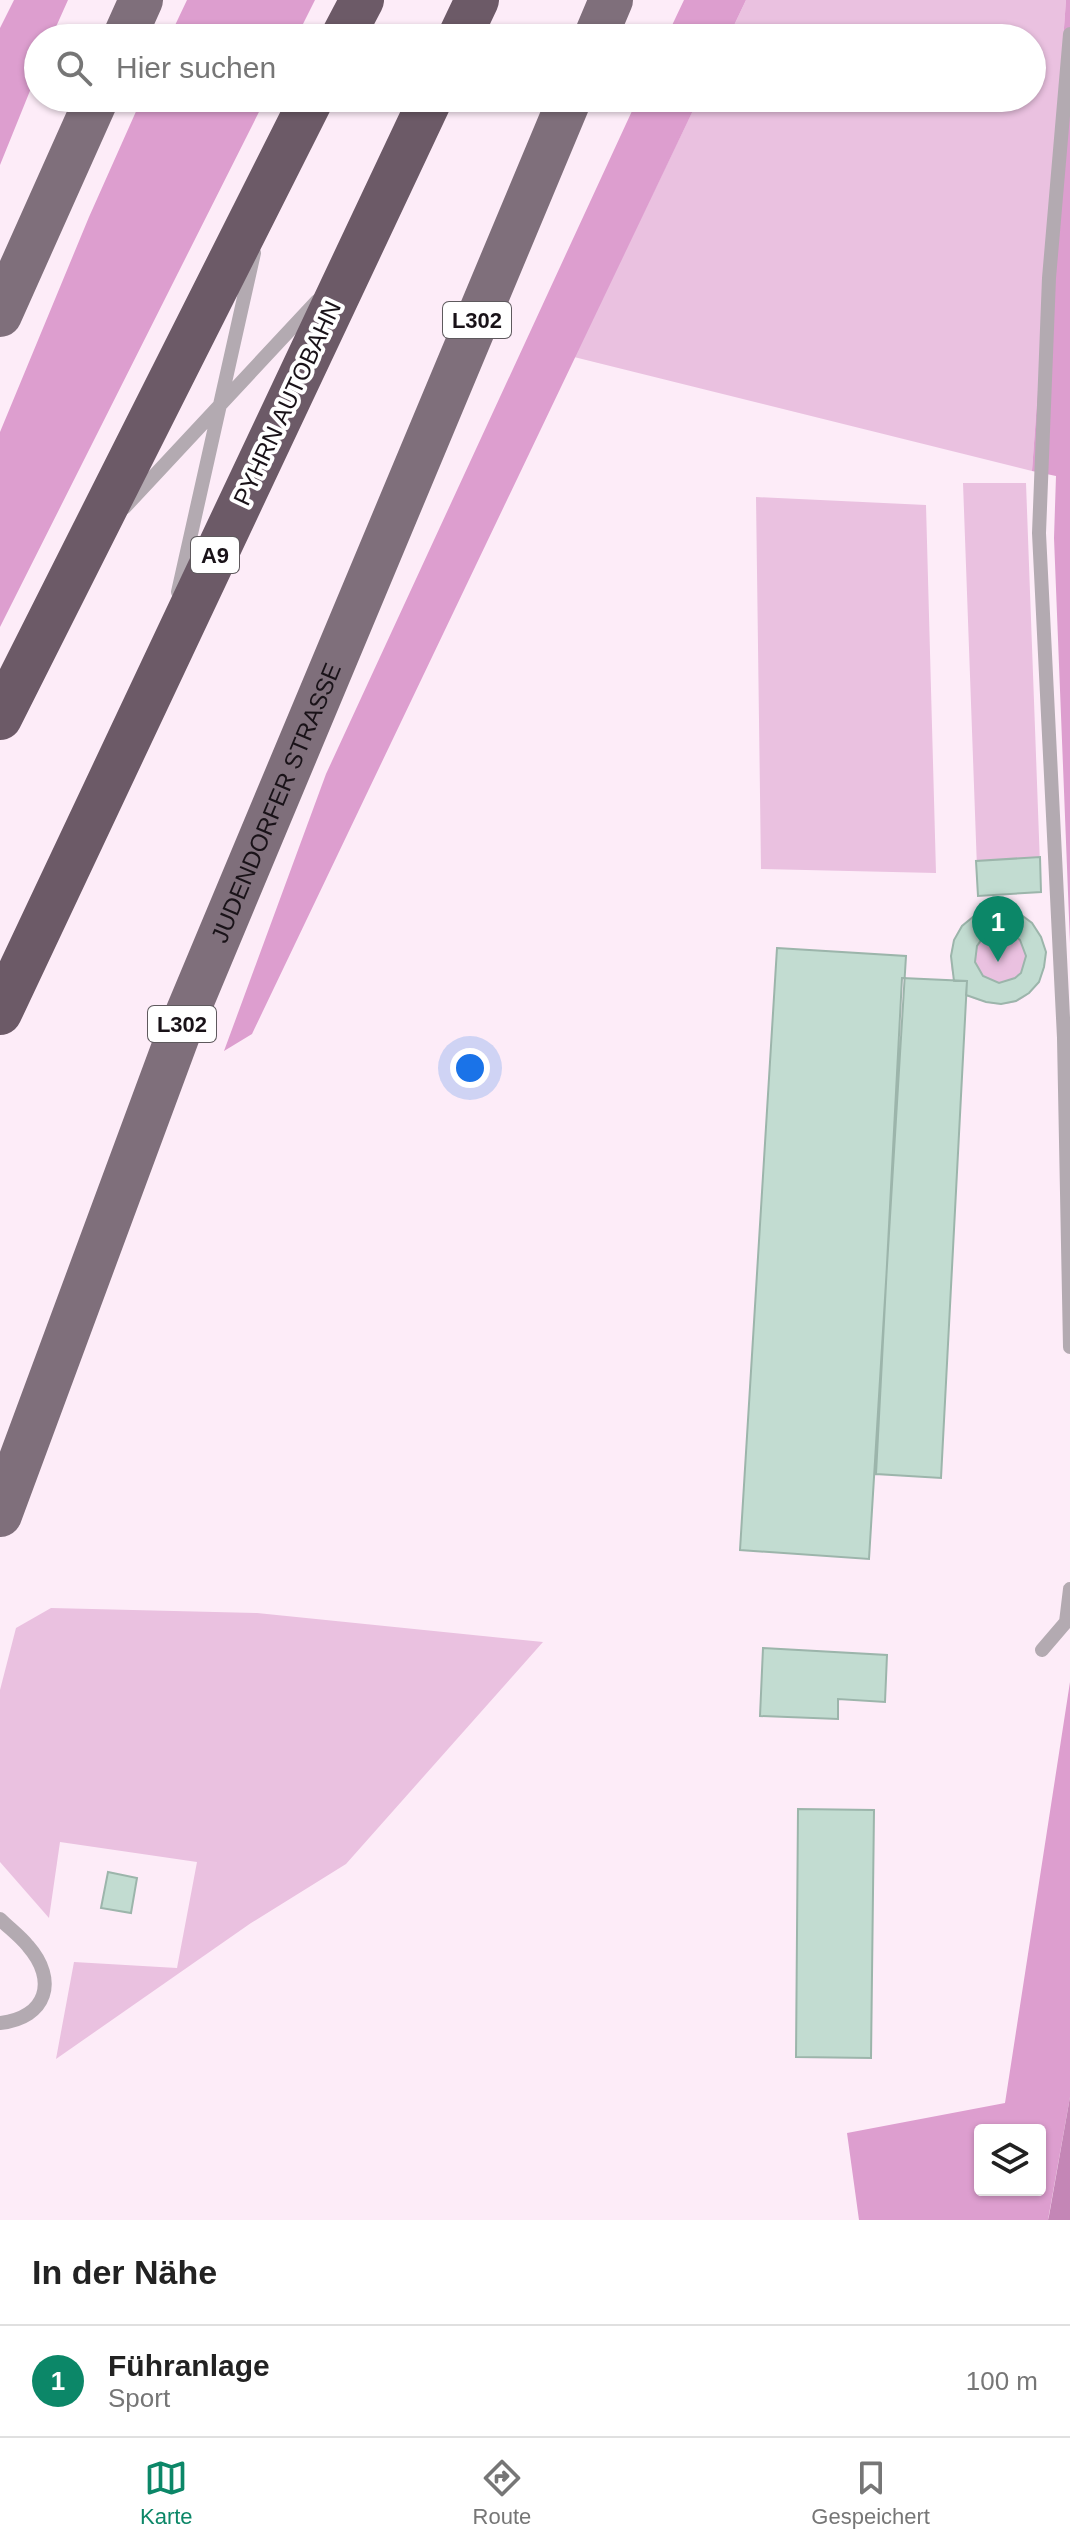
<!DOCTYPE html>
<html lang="de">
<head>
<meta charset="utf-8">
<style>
  :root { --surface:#fff; --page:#f2f2f2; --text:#222; --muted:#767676; --line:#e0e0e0; --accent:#0c8768 }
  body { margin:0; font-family:Arial,sans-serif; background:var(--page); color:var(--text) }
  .controls { position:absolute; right:24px; bottom:24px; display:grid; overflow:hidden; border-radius:8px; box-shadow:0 2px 6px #0004 }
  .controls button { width:72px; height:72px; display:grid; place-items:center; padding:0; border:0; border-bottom:2px solid var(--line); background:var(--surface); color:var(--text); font:40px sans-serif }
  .you { position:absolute; left:470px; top:1068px; width:28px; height:28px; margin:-20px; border:6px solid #fff; border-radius:50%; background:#1a73e8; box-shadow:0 0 0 12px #1a73e833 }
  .badge { display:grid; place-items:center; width:52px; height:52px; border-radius:50%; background:var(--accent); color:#fff; font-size:26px; font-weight:700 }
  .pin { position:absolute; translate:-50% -66px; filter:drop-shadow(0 2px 4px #0008) }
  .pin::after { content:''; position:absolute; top:42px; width:28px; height:24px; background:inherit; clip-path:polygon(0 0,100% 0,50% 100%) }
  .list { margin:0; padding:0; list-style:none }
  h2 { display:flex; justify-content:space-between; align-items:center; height:104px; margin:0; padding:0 32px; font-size:34px }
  h2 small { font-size:26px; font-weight:400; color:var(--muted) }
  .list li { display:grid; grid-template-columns:52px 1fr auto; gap:24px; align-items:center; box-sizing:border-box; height:112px; padding:0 32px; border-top:2px solid var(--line) }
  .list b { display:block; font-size:30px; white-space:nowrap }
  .list p { margin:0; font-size:26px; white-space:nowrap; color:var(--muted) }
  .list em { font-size:26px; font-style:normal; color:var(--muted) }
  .icon { flex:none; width:44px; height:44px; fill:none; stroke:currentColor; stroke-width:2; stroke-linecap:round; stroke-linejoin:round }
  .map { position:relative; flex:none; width:1070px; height:2220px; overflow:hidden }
  .search { position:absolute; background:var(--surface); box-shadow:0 2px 6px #0004; left:24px; right:24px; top:24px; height:88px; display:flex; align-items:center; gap:20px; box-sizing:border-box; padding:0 28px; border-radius:44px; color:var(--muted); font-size:30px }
  .sheet { height:216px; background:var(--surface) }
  nav { display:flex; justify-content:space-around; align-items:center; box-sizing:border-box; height:112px; border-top:2px solid var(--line); background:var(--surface); font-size:22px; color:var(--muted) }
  nav a { display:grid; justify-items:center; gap:4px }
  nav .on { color:var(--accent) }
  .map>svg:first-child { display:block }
  .green { fill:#eac1e0 }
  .forest { fill:#dd9ecf; fill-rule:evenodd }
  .water { fill:#c486b6 }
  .building { fill:#c2dcd1; stroke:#9cb5ab; stroke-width:2; fill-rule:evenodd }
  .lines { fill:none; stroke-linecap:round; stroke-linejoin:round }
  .lane { stroke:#b3aab1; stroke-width:14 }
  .primary { stroke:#7f6f7b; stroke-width:44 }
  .highway { stroke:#6c5a67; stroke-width:44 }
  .labels { text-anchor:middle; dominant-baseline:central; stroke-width:8; stroke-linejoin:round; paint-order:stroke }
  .shield { fill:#fff; stroke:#5e595d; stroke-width:2 }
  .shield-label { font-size:22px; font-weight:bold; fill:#191218 }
  .street-label { font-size:24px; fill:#191218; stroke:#fff }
</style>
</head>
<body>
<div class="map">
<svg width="1070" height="2220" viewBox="0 0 1070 2220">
  <rect width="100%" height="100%" fill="#fdecf8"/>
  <path class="green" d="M746 0H1066L1032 471 574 357 699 98H1032V38H728Z
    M963 483H1026L1041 892 978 896Z
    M756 497 926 505 936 873 761 869Z
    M988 910C1070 908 1055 1011 995 1004 986 1002 973 1000 965 994 946 979 947 944 962 926 969 918 979 914 988 910Z
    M51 1608 257 1613 543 1642 346 1864 251 1923 56 2059 74 1962 177 1968 197 1862 60 1842 49 1918 0 1862V1690L16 1628Z"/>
  <path class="forest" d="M14 0H68L51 38H38V71L0 165V28Z
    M187 0H315L296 38H169Z
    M684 0H746L728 38H666Z
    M1066 0H1070V943L1054 538 1056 476 1032 471Z
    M142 98H266L0 627V432L89 217Z
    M638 98H699L252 1034 224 1051 326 774Z
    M1070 1682V2097L1048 2220H859L847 2133 1005 2103ZM980 2130H1040V2190H980Z"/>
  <path class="water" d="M1070 2097V2220H1048L1049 2216Z"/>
  <path class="building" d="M1040 857 1041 892 978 896 976 861Z
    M988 910H1004L1020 914 1032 923 1041 937 1046 952 1044 967 1039 982 1029 993 1016 1001 1001 1004 986 1002 966 995 967 981H954L951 956 954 940 962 926 974 916ZM997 931 1014 935 1020 940 1026 956 1021 973 1015 978 999 983 983 976 975 962 977 946 982 939Z
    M777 948 906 956 869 1559 740 1550Z
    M902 978 967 981 941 1478 876 1474Z
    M763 1648 887 1655 885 1702 838 1699V1719L760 1716Z
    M798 1809 874 1810 871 2058 796 2057Z
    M108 1872 137 1878 131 1913 101 1908Z"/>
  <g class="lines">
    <path class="lane" d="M1070 34 1049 278 1039 533 1064 1038 1070 1347
      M124 508 317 301
      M178 592 254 253
      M1042 1650 1066 1622 1070 1589
      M0 1919C9 1928 20 1936 28 1946 58 1980 47 2018 0 2023"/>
    <g class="primary">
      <path d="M124 38 141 0"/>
      <path d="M595 38 611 0"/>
      <path d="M0 315 97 98"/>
      <path id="s1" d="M0 1515 178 1035 570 98"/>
    </g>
    <path class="highway" d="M342 38 362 0
      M459 38 477 0
      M0 718 312 98
      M0 1013 431 98"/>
  </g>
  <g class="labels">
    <g class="shield">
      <rect x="443" y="302" width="68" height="36" rx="6"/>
      <rect x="191" y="537" width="48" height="36" rx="6"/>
      <rect x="148" y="1006" width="68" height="36" rx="6"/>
    </g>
    <g class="shield-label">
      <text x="477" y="320">L302</text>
      <text x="215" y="555">A9</text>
      <text x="182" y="1024">L302</text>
    </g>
    <g class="street-label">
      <text transform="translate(287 403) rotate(-65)">PYHRN AUTOBAHN</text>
      <text stroke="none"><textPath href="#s1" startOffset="764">JUDENDORFER STRASSE</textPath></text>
    </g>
  </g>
</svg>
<div class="controls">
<button><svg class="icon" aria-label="layers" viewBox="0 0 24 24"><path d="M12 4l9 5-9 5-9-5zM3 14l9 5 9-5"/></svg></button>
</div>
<div class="you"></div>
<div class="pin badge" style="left:998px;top:962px">1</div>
<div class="search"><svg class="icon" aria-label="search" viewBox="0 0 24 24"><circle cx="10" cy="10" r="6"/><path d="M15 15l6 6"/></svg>Hier suchen</div>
</div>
<section class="sheet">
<h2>In der Nähe<small></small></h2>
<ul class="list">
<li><span class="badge">1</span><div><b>Führanlage</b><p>Sport</p></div><em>100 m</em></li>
</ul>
</section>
<nav>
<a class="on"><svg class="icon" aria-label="map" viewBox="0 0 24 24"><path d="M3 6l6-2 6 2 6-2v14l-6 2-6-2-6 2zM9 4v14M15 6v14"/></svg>Karte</a>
<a><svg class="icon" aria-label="directions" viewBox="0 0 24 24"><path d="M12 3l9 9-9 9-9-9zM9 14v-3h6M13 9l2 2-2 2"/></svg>Route</a>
<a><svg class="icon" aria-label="saved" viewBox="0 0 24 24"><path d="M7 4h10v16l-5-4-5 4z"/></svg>Gespeichert</a>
</nav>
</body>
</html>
